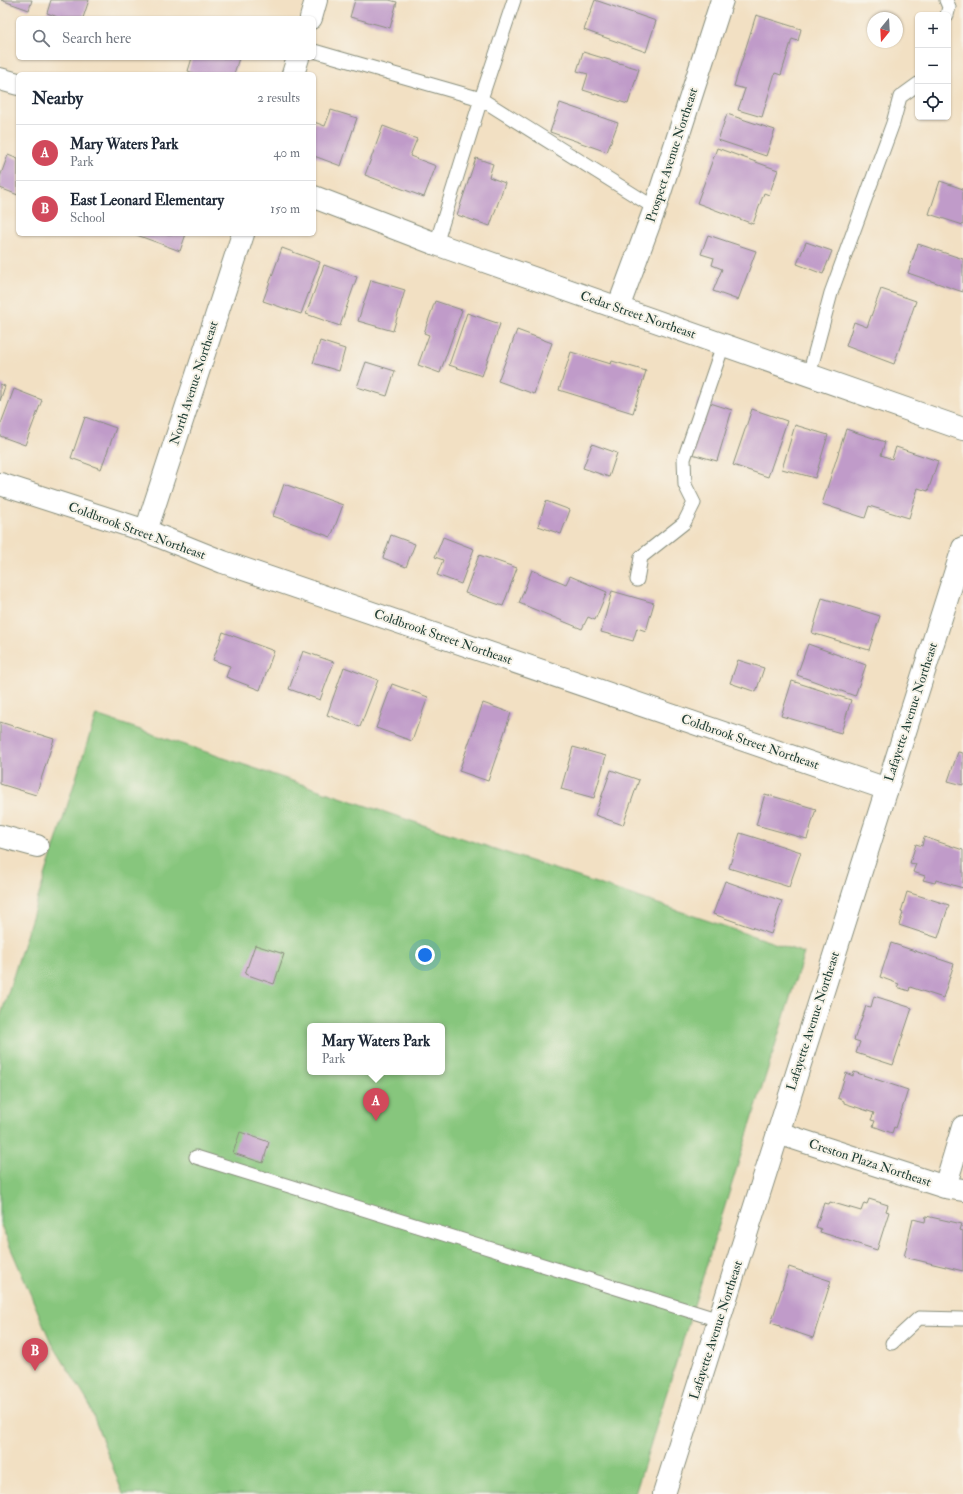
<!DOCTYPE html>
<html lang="en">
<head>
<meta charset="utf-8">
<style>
  :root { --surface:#fff; --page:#f6f6f7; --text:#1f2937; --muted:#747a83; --line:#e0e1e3; --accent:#d1495b }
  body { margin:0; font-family:"IM FELL Double Pica",serif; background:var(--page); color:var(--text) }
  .controls { position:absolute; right:12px; top:12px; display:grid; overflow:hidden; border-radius:6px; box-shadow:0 1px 3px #0004 }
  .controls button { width:36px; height:36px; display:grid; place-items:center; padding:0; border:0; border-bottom:1px solid var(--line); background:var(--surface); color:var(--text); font:20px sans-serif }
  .compass { position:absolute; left:867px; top:12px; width:36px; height:36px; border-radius:50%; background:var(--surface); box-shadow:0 1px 3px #0004; rotate:198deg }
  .you { position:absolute; left:425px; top:955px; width:14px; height:14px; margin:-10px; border:3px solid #fff; border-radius:50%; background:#1a73e8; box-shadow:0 0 0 6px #1a73e833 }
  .badge { display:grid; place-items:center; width:26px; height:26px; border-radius:50%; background:var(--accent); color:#fff; font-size:13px; font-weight:700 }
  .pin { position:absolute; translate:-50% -33px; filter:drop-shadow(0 1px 2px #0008) }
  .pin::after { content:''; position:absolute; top:21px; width:14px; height:12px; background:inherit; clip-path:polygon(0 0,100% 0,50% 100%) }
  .popup { position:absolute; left:307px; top:1023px; width:138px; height:52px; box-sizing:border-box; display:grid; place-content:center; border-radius:6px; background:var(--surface); filter:drop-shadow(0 1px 3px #0005); font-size:13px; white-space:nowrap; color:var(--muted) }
  .popup b { font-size:15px; color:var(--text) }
  .popup::after { content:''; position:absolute; left:50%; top:100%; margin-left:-8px; border:8px solid transparent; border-top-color:var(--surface) }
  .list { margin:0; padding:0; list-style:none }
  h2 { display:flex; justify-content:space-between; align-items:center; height:52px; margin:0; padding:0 16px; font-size:17px }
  h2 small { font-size:13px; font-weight:400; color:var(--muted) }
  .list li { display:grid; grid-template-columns:26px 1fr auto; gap:12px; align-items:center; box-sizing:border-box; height:56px; padding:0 16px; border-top:1px solid var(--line) }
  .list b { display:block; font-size:15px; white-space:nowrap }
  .list p { margin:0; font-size:13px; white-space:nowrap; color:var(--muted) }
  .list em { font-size:13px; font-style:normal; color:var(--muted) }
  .icon { flex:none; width:22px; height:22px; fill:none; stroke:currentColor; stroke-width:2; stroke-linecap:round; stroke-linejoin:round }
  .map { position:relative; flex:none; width:963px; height:1494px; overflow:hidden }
  .search { position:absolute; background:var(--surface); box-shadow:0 1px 3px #0004; left:16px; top:16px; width:300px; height:44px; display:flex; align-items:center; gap:10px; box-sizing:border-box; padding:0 14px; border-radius:6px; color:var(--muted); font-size:15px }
  .panel { position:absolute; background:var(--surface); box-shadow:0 1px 3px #0004; left:16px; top:72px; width:300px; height:164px; border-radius:6px }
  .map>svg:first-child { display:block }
  .green { fill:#87c67d; stroke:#538258; fill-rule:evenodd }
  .building { fill:#c09bc9 }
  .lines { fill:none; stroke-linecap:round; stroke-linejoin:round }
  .lane-casing { stroke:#888e7c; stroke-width:15 }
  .street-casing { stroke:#888e7c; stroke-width:24 }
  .secondary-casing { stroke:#888e7c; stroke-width:24 }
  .lane { stroke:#fff; stroke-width:13 }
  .street { stroke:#fff; stroke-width:22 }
  .secondary { stroke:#fff; stroke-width:22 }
  .labels { text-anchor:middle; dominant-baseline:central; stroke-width:4; stroke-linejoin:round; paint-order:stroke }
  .street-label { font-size:13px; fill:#1f3d34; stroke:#f7f3e8 }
</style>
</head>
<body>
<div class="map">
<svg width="963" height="1494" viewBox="0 0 963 1494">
  <rect width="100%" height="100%" fill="#f7f3e8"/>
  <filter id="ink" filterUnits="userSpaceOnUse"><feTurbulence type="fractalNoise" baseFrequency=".025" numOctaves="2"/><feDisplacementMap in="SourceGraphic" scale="8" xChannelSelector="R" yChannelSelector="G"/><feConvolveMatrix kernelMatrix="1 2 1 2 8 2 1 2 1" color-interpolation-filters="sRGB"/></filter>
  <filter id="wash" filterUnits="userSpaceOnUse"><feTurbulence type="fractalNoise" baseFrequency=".012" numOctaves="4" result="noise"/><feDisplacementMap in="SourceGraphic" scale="16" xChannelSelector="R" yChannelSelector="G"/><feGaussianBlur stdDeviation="0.9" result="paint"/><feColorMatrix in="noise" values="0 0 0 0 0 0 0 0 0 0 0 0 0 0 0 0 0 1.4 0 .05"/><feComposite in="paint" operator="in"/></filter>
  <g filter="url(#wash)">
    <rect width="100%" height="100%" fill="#f2e0c3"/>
    <path class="green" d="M96 715 804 953 635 1494H123L88 1402 50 1340 0 1223V1018ZM310 1026H442V1072H310Z"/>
    <g id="blocks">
      <path class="building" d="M1 0H32L29 10Z
        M51 0H89L83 18H60L47 13Z
        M355 0H389L397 2 390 28 350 17Z
        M595 0 656 21 646 52 584 30Z
        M756 15 801 29 798 41 792 39 781 75 775 73 762 117 738 110 745 89 734 86Z
        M583 52 639 69 628 104 583 90 588 74 577 71Z
        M192 58H239L234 74H196L188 71Z
        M560 103 618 123 607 152 550 132Z
        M331 110 357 118 341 166 314 156V122L325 126Z
        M727 114 775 130 766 156 718 140Z
        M383 126 417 139 410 156 436 166 424 197 365 175Z
        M717 148 778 170 769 195 764 193 753 224 697 203Z
        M8 155 18 159V195L0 188V177Z
        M476 158 493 164 489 177 505 183 490 226 457 215Z
        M940 181 963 189V225L929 214Z
        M134 234H186L180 251Z
        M708 235 756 251 738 300 713 291 722 269 712 265 714 258 701 254Z
        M806 242 832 251 823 274 797 264Z
        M918 244 963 259V292L908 273Z
        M282 248 320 262 301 314 263 301Z
        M324 265 357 277 340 326 306 314Z
        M371 280 405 290 393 331 358 321Z
        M881 289 916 301 894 364 846 346 854 322 867 327Z
        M435 301 462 310 440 373 418 365 429 335 424 333Z
        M467 313 500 324 482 376 449 365Z
        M517 330 552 343 534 394 498 381Z
        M320 341 345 349 339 371 313 363Z
        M571 352 611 364 612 361 646 371 633 413 559 390Z
        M366 362 395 371 387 396 357 387Z
        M0 384 5 386 0 401Z
        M14 389 42 400 25 445 0 436V426Z
        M698 399 732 410 717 461 692 454Z
        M752 409 787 421 768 477 733 465Z
        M85 417 116 428 101 469 71 458Z
        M795 425 828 435 815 478 782 469Z
        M846 429 885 442 881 455 892 459 896 447 938 461 928 491 918 488 909 518 869 506 865 518 822 504Z
        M592 444 617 453 609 477 583 468Z
        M284 484 343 505 331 537 273 516Z
        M546 501 570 510 561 534 538 526Z
        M391 535 415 544 406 567 383 558Z
        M443 537 474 549 461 584 437 575 443 560 435 557Z
        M479 555 517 568 503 606 465 593Z
        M532 570 566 584 570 576 607 592 595 620 588 617 582 629 519 603Z
        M612 591 654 603 646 631 637 628 633 641 601 632Z
        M822 598 880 616 869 650 812 633Z
        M223 632 274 651 260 690 226 677 230 666 213 660Z
        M808 644 866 665 855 696 797 675Z
        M303 651 334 662 320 700 289 689Z
        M738 660 764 668 756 692 730 683Z
        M344 667 378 680 360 727 327 715Z
        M792 681 851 700 841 733 781 716Z
        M392 684 428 697 412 741 376 728Z
        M483 703 511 713 488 781 459 771Z
        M0 722 54 739 36 795 0 784Z
        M573 747 606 756 594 798 561 789Z
        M958 752 963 753V785L948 781Z
        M611 770 639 780 623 825 595 815Z
        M765 794 816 809 807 839 756 825Z
        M740 833 801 852 789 887 729 868Z
        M924 837 963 850V888L936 880 935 883 923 880 925 876 913 872 916 864 910 863 916 844 922 846Z
        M725 881 782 901 771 934 713 914Z
        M907 892 949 905 938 938 899 925 903 913 901 912Z
        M891 943 954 964 943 998 910 987 909 991 897 987 899 984 880 977Z
        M255 945 284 954 274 984 245 974Z
        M874 996 912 1008 893 1065 856 1053 860 1042 854 1040 866 1006 871 1007Z
        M854 1072 908 1090 896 1128 894 1127 892 1133 873 1126 875 1121 871 1120 874 1113 844 1103V1101L838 1098 846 1073 853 1076Z
        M240 1132 269 1142 263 1163 233 1153Z
        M869 1199 888 1205 886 1211 889 1212 877 1250 820 1232 821 1229 816 1227 824 1203 829 1204 830 1202 861 1211 864 1203 867 1204Z
        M926 1216 962 1224 960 1230 963 1231V1271L904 1257 913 1219 925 1222Z
        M789 1267 831 1281 813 1338 780 1327V1326L771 1323Z"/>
    </g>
  </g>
  <g filter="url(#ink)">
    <use href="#blocks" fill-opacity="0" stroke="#888e7c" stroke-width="1"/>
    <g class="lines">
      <g class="lane-casing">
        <path id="lane" d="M946 0 949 7 947 15
          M314 51 481 99 655 208
          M436 244 481 99 514 0
          M809 375 831 293 893 123 900 97 918 84
          M637 580 641 557 684 523 694 503 685 485 684 459 723 345
          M196 1157 719 1320
          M892 1343 919 1318 963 1319"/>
      </g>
      <g class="street-casing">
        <path id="street" d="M311 18 316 0
          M293 74 298 58
          M0 79 18 84
          M314 197 436 244 963 429
          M618 308 655 208 722 0
          M0 484 146 531 223 562 887 789
          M146 531 243 234
          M0 836 37 846
          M778 1133 945 1187 963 1190
          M945 1187 963 1127"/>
      </g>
      <g class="secondary-casing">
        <path id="secondary" d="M664 1494 963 548"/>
      </g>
      <use href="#lane" class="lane"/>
      <use href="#street" class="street"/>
      <use href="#secondary" class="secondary"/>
    </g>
  </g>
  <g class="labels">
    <g class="street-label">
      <text transform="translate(672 155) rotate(-72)">Prospect Avenue Northeast</text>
      <text transform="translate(638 315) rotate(19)">Cedar Street Northeast</text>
      <text transform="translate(194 383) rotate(-72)">North Avenue Northeast</text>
      <text transform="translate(137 531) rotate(20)">Coldbrook Street Northeast</text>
      <text transform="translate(443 637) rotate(19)">Coldbrook Street Northeast</text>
      <text transform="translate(911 712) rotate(-72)">Lafayette Avenue Northeast</text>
      <text transform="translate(750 742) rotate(19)">Coldbrook Street Northeast</text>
      <text transform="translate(813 1021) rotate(-72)">Lafayette Avenue Northeast</text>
      <text transform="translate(870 1163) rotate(18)">Creston Plaza Northeast</text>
      <text transform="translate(716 1330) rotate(-72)">Lafayette Avenue Northeast</text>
    </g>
  </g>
</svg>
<div class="controls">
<button>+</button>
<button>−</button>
<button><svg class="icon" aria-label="locate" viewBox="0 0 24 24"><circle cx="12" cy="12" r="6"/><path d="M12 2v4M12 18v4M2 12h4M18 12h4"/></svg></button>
</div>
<svg class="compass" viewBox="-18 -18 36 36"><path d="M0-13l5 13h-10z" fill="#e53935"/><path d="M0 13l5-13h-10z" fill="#747a83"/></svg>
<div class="you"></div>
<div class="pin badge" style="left:376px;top:1121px">A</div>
<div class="popup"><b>Mary Waters Park</b>Park</div>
<div class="pin badge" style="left:35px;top:1371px">B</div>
<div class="search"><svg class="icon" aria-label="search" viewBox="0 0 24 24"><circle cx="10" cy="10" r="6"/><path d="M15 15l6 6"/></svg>Search here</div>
<section class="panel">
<h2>Nearby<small>2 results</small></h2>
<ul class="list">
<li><span class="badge">A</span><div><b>Mary Waters Park</b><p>Park</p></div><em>40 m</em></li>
<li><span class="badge">B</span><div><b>East Leonard Elementary</b><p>School</p></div><em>150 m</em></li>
</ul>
</section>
</div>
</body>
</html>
